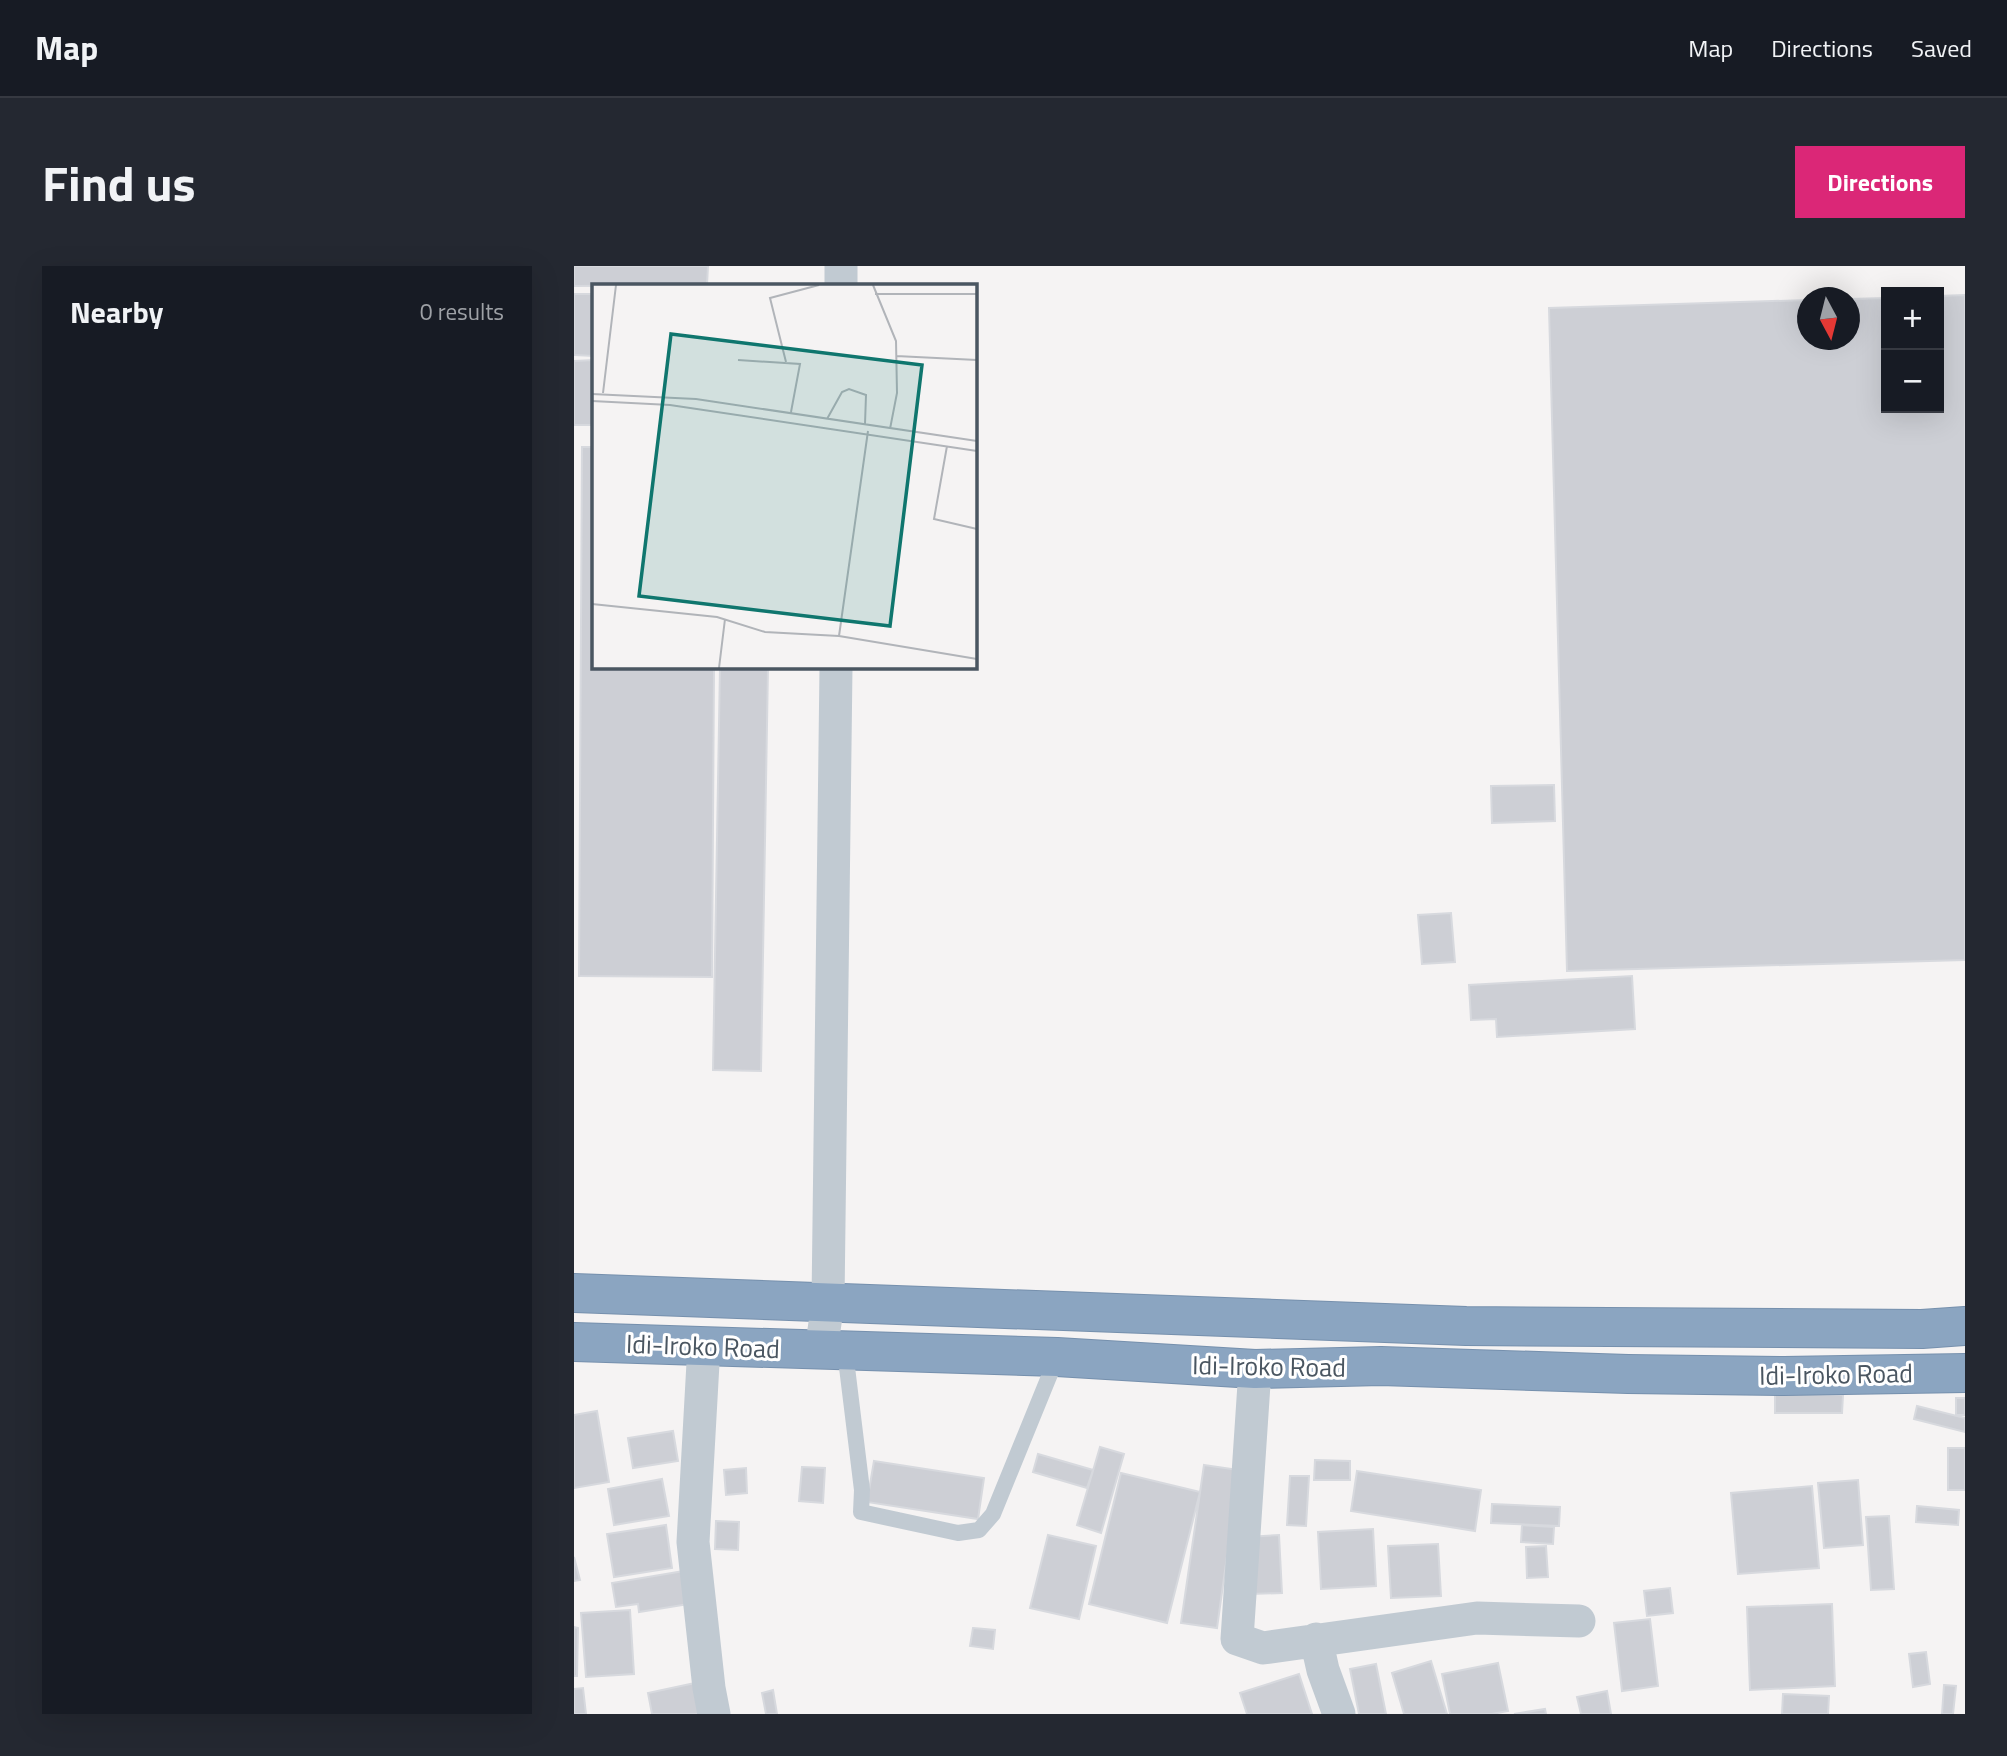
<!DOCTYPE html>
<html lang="en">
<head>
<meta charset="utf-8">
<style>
  :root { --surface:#171b24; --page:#242831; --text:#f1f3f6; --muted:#9ea1a6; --line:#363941; --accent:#db2777 }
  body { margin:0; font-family:"Titillium Web",sans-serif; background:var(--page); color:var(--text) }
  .controls { position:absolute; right:21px; top:21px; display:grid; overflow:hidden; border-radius:0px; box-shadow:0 7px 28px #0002 }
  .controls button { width:63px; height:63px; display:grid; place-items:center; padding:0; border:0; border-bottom:2px solid var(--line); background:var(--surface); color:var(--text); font:35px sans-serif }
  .compass { position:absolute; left:1223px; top:21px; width:63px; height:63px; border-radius:50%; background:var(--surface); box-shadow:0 7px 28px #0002; rotate:173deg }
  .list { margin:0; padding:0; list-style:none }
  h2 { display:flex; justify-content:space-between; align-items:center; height:91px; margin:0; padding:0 28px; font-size:30px }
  h2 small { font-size:23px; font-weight:400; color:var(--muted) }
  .map { position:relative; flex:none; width:1391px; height:1448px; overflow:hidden; border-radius:0px }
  header { display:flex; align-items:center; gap:42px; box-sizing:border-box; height:98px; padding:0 35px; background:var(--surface); border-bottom:2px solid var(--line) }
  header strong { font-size:33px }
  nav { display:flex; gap:38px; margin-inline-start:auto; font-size:24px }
  .intro { display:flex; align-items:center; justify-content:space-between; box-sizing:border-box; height:168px; padding:0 42px }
  h1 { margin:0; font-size:49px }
  .button { padding:18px 32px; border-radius:0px; background:var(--accent); color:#fff; font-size:24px; font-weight:700 }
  main { display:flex; gap:42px; padding:0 42px }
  aside { flex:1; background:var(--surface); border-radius:0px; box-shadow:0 7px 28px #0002 }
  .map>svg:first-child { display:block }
  .building { fill:#cdcfd5; stroke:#d7d9de; stroke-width:2 }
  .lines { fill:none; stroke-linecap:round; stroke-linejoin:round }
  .highway-casing { stroke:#7690ad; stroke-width:40 }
  .lane { stroke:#c1cad2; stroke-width:16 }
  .street { stroke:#c1cad2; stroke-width:33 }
  .highway { stroke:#8ba5c1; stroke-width:38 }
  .labels { text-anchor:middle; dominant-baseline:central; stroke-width:6; stroke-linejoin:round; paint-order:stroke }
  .street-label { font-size:26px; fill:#4a5661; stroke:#fff }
  .inset-road { fill:none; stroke:#b1b4b9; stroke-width:2 }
  .view { fill:#0f766e; fill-opacity:0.15; stroke:#0f766e; stroke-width:3.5 }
  .inset-edge { fill:none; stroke:#4a5661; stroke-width:3.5 }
</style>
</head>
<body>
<header>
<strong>Map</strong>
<nav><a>Map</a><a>Directions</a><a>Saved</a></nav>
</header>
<div class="intro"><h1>Find us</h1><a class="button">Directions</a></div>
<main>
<aside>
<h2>Nearby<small>0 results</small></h2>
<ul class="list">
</ul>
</aside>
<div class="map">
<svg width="1391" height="1448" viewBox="0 0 1391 1448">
  <rect width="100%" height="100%" fill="#f5f3f3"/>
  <path class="building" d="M0 0H134L133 19 0 20Z
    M0 28H19V90L0 89Z
    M1391 29V694L993 705 975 42 1234 34V74H1276V33L1312 32V142H1365V30Z
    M19 94V159H0V95Z
    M8 181H19V401H140L138 711 5 710Z
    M146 401H194L187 805 139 804Z
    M980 519 981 555 918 557 917 520Z
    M877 647 881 696 848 698 844 649Z
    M1058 710 1061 763 923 771 922 753 897 754 895 719Z
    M1201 1128 1269 1129 1268 1147H1201Z
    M1382 1132H1391V1149H1382Z
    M1343 1140 1391 1152V1166L1340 1153Z
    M23 1145 35 1216 0 1222V1149Z
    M99 1165 104 1195 59 1202 54 1172Z
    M526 1181 550 1188 527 1267 503 1259Z
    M1374 1182H1391V1224H1374Z
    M464 1188 519 1204 513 1222 459 1206Z
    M741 1194 776 1195V1214H740Z
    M300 1195 410 1212 404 1253 293 1236Z
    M630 1199 665 1204 643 1362 607 1357Z
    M228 1201 251 1202 249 1237 225 1235Z
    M172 1202 173 1227 152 1229 150 1204Z
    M783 1205 907 1224 901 1265 777 1245Z
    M547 1207 626 1226 593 1357 515 1338Z
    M716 1210H735L732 1260 713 1259Z
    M88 1213 95 1250 40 1259 34 1223Z
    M1284 1214 1289 1279 1250 1282 1244 1217Z
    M1238 1220 1245 1302 1164 1308 1157 1227Z
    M918 1238 986 1241 985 1260 917 1257Z
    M1343 1240 1385 1244 1384 1259 1342 1256Z
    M1315 1250 1320 1323 1297 1324 1292 1251Z
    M142 1255 165 1256 164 1284 141 1283Z
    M92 1259 98 1302 40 1311 33 1268Z
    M948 1259 980 1261 979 1278 947 1276Z
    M799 1263 802 1320 747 1323 744 1266Z
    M474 1269 522 1280 505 1353 456 1342Z
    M705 1269 708 1327 676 1328 673 1271Z
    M864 1278 867 1330 817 1332 814 1280Z
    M972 1280 974 1311 953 1312 952 1281Z
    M0 1291 6 1314 0 1315Z
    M110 1305 115 1338 65 1346 64 1338 42 1341 38 1317Z
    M1096 1322 1099 1347 1073 1350 1070 1325Z
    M1258 1338 1261 1420 1176 1424 1173 1341Z
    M56 1344 60 1408 12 1411 7 1347Z
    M1076 1353 1084 1420 1048 1425 1040 1357Z
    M0 1361 4 1362 3 1410H0Z
    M399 1362 421 1364 419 1383 396 1380Z
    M1352 1386 1356 1418 1339 1421 1335 1388Z
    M857 1395 873 1448H830L818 1407Z
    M924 1397 934 1445 918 1448H876L868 1408Z
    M802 1398 812 1448H785L776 1403Z
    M725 1408 738 1448H673L666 1427Z
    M121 1417 127 1448H78L74 1427Z
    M1370 1419 1382 1420 1379 1448H1368Z
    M9 1422 12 1448H0V1423Z
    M199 1424 203 1448H192L188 1427Z
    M1033 1425 1037 1448H1007L1003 1431Z
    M1209 1428 1255 1430 1254 1448H1208Z
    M971 1443 972 1448H940Z"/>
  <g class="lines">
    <g class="highway-casing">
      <path id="highway" d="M0 1027 892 1060 1348 1063 1391 1060
        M0 1076 483 1091 681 1103 807 1100 1054 1108 1210 1110 1391 1107"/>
    </g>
    <path class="lane" d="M271 1085 288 1224 287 1246 384 1267 405 1264 419 1248 483 1091"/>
    <path class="street" d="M267 19V0
      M130 1079 119 1276 135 1422 140 1448
      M247 1085 254 1036 262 401
      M681 1103 663 1373 689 1382 903 1352 1005 1355
      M742 1373 749 1404 765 1448"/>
    <use href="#highway" class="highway"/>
  </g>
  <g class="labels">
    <g class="street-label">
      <text transform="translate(129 1080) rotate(2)">Idi-Iroko Road</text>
      <text transform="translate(695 1100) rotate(1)">Idi-Iroko Road</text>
      <text transform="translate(1262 1108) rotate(-1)">Idi-Iroko Road</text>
    </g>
  </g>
  <g transform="translate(18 18)">
    <rect width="385" height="385" fill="#f5f3f3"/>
    <path class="inset-road" d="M281 1 304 57 305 109 298 145M283 10H385M304 72 385 76M146 76 208 80 199 128M194 78 178 14 227 1M11 109 24 1M0 110 104 115 385 157M0 117 78 121 385 167M235 135 250 108 257 105 274 111 273 140M355 162 342 235 385 245M0 320 125 333 173 348 247 352 385 375M247 352 276 147M127 384 133 335"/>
    <path class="view" d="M79 50 330 81 298 342 47 312Z"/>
    <rect width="385" height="385" class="inset-edge"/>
  </g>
</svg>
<div class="controls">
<button>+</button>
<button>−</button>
</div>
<svg class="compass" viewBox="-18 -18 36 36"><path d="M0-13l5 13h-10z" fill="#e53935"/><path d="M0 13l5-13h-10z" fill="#9ea1a6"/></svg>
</div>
</main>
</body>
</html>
